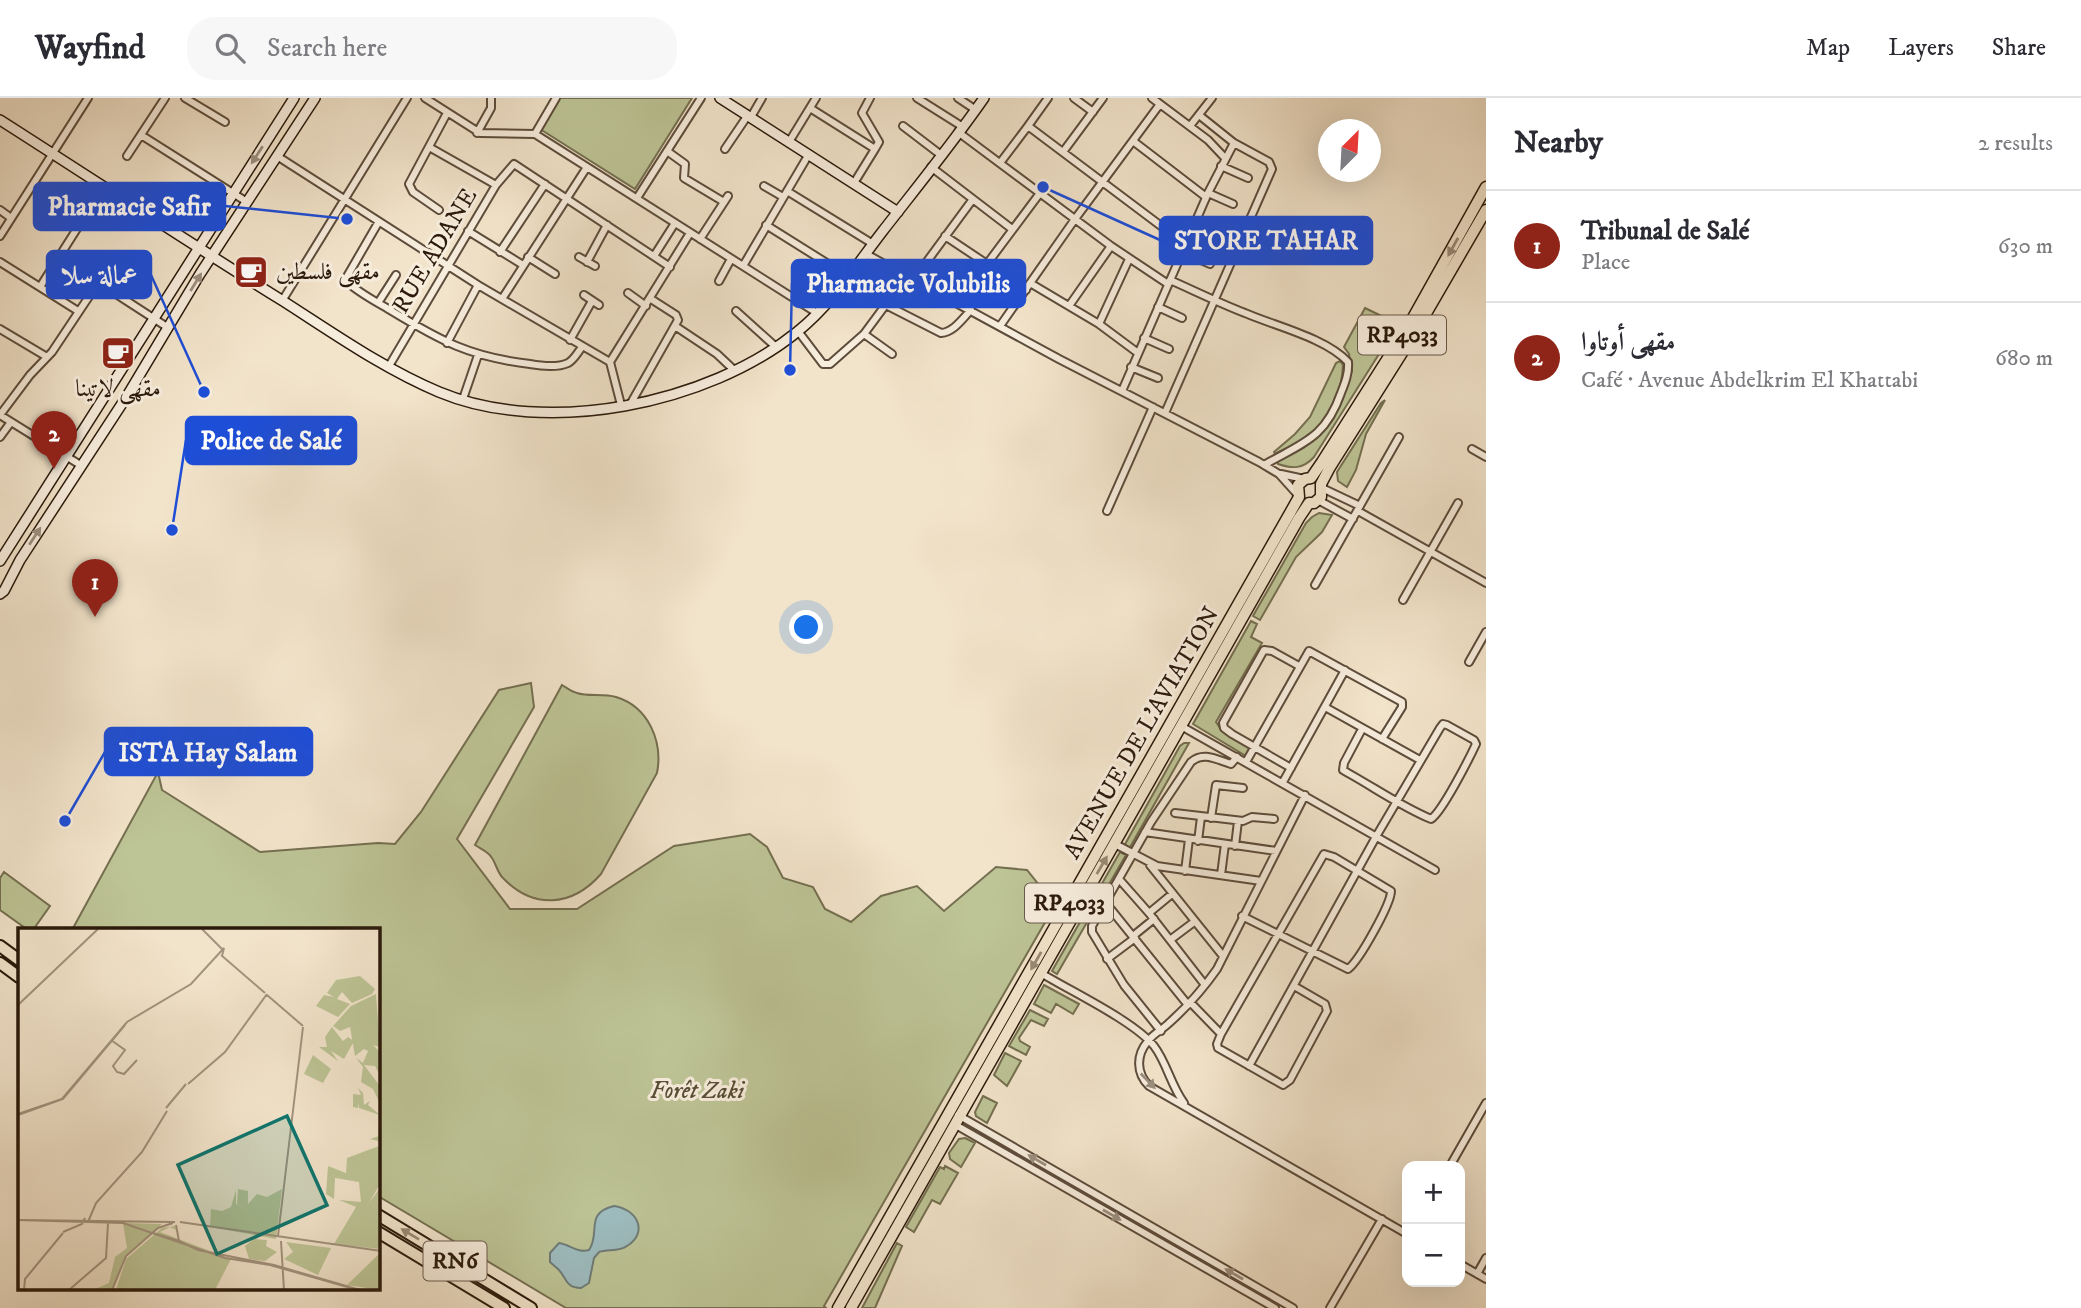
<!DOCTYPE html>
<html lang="en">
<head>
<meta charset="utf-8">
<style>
  :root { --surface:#fff; --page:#f7f7f7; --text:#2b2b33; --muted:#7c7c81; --line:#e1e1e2; --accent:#8f2418 }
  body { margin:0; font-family:"IM FELL DW Pica",Amiri,serif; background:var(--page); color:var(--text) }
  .controls { position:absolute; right:21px; bottom:21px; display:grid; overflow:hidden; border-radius:14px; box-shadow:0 7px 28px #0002 }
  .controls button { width:63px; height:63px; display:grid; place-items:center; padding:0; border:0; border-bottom:2px solid var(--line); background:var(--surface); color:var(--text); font:35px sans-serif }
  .compass { position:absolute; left:1318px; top:21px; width:63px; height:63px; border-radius:50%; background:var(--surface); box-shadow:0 7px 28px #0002; rotate:24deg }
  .you { position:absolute; left:807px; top:530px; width:24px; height:24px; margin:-18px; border:5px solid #fff; border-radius:50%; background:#1a73e8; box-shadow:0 0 0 10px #1a73e833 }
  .badge { display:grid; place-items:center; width:46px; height:46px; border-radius:50%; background:var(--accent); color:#fff; font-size:23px; font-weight:700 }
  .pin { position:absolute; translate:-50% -58px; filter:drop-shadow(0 2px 4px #0008) }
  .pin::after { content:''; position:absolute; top:37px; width:24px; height:21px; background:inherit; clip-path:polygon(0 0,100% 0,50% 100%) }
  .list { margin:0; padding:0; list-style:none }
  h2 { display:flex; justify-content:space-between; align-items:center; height:91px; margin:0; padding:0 28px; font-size:30px }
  h2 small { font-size:23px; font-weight:400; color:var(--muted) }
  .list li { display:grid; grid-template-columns:46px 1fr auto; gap:21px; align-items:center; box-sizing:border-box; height:112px; padding:0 28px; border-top:2px solid var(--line) }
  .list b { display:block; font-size:26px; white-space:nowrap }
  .list p { margin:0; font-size:23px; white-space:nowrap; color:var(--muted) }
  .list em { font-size:23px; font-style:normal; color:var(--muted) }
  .icon { flex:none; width:38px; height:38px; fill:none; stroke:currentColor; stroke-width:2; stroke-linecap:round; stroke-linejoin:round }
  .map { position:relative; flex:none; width:1486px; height:1210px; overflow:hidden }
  header { display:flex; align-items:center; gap:42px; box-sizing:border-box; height:98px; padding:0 35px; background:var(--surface); border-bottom:2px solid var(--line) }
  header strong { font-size:33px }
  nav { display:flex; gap:38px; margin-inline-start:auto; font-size:24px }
  .search { width:490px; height:63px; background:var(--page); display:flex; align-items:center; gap:18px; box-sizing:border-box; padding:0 24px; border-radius:28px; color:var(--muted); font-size:26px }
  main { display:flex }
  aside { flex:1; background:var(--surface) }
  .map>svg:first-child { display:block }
  .green { fill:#bdc496; stroke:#746f50; stroke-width:2 }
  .water { fill:#9dbcbf; stroke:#6f7b77; stroke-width:2 }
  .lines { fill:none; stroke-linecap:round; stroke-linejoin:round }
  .street-casing { stroke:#5d4c3b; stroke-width:10 }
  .secondary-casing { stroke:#2b1a0b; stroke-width:12 }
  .primary-casing { stroke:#2b1a0b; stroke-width:13 }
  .highway-casing { stroke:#2b1a0b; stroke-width:14 }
  .street { stroke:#f7eddd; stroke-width:6 }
  .secondary { stroke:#f7eddd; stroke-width:9 }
  .primary { stroke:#f2e4cb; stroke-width:10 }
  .highway { stroke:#f2e4cb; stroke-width:10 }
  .oneway { fill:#9b8e7e }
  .oneway2 { fill:#988975 }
  .labels { text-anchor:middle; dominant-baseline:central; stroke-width:6; stroke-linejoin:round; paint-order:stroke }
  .shield { fill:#f7eddd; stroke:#68594a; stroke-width:2 }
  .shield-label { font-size:23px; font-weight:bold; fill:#2b1a0b }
  .street-label { font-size:24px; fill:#2b1a0b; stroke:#f7eddd }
  .poi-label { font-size:24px; fill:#2b1a0b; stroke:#f7eddd; text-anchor:start }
  .park-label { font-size:24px; font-style:italic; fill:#574d35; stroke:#f7eddd }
  .inset-road { fill:none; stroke:#a2937e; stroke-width:2 }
  .view { fill:#0f766e; fill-opacity:0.15; stroke:#0f766e; stroke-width:3.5 }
  .inset-edge { fill:none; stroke:#2b1a0b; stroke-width:3.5 }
  .leader { fill:none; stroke:#1d4ed8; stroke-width:2.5 }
  .callout-dot { fill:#1d4ed8; stroke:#f7eddd; stroke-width:2.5 }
  .callout { fill:#1d4ed8; stroke:#1d4ed8; stroke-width:2.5 }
  .callout-label { font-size:26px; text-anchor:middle; font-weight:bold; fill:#fff }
</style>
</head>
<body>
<header>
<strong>Wayfind</strong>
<div class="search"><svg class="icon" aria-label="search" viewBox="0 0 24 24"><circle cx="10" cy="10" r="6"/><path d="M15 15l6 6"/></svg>Search here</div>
<nav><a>Map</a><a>Layers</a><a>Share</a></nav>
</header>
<main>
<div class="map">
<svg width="1486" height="1210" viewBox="0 0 1486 1210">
  <rect width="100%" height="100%" fill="#f2e4cb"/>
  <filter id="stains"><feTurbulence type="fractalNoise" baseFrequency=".00286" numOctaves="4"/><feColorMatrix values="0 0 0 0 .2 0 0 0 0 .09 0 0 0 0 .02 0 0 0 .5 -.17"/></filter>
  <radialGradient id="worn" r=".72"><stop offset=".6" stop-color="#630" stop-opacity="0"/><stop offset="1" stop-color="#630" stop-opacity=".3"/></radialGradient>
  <path class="green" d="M560 0H692L635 91 540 31Z
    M1365 210 1398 226 1314 359C1303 371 1293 371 1278 366V362L1317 340 1333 320 1352 273 1349 256 1344 249Z
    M1340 263 1343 267C1340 318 1317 335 1275 356L1274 354 1295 336 1310 319 1336 265Z
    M1385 302 1366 336 1356 372 1347 389 1338 383 1337 374 1381 305Z
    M1319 415 1332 417 1322 434 1296 459 1260 522 1253 518 1306 425 1312 419Z
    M1251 523 1257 526 1251 539 1262 545 1216 624 1222 633 1250 649 1246 658 1193 626Z
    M531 585 534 609 457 741 510 811H577L674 748 750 736 767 749 783 780 813 789 825 811 851 824 881 798 917 788 944 813 996 769 1027 772 1055 807 824 1208 826 1210H566L378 1098V832H72L158 674 162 692 260 754 378 745 395 746 421 714 499 592Z
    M562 587C567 590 572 594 577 595 588 599 603 595 616 599 649 609 663 644 657 675L601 776C572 809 533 812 502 779 497 773 496 766 492 760 489 754 481 751 475 747Z
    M1184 645H1189L1129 751 1124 748 1180 648Z
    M1120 754 1126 757 1057 876 1052 873Z
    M4 774 50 808 33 832H28L0 812V780Z
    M1044 887 1079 906 1073 916 1056 906 1051 915 1034 906Z
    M1030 912 1048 921 1044 928 1031 922 1019 940 1020 943 1030 949 1026 957 1009 948Z
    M1005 955 1021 963 1007 988 994 977Z
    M983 998 997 1005 987 1025 976 1018 975 1014Z
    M984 1036 1189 1154 1187 1156 982 1037Z
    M965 1040 975 1045 961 1069 950 1061 949 1055 959 1041Z
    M945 1068 958 1075 940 1106 932 1102 914 1134 906 1129 940 1069 944 1071Z
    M897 1145 902 1148 875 1210H862Z"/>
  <path class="water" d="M614 1108C637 1111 649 1134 627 1148 619 1154 608 1151 599 1154L594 1160 589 1185 581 1190C566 1190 567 1181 559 1172 556 1169 553 1167 550 1164V1155L559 1145C571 1147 577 1155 589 1152 601 1135 584 1115 614 1108Z"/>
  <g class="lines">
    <g class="street-casing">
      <path id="street" d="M185 0 225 24
        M425 0 480 35 535 36 817 215
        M870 0 862 15 879 44 875 51
        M917 0 963 29
        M958 0 976 12
        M1074 0 1093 14
        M1152 0 1208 42 1225 60
        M810 10 875 51 854 85
        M751 19 762 0
        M903 28 941 57
        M1028 28 1048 0
        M1190 28 1212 0
        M958 34 1111 148 1168 186
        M477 35 491 10V0
        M535 36 556 0
        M141 37 247 104
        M1133 43 1206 99
        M789 44 816 0
        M429 49 496 87
        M725 51 748 17
        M667 53 685 66 684 80 724 104
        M1063 54 1103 0
        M127 58 165 0
        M277 58 478 187 610 264
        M1000 65 1028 28 1185 146
        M1221 68 1248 80
        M931 69 1012 131
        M764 88 783 99
        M787 93 873 146
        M1208 95 1233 106
        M637 100 701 0
        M0 112 11 120
        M439 112 413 94 409 86 447 15
        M1195 122 1222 134
        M378 125 345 182C357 194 375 203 390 212 441 243 470 259 530 266 541 268 557 270 568 265 574 262 578 254 582 249
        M766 127 849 179
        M468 133 523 167
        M0 138 88 0
        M945 138 1026 192
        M700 141 728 98
        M500 154 545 86
        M1182 154 1210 166
        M866 156 1059 261 1259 364 1279 376 1297 396
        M654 158 675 125
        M59 159 167 229
        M528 159 555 176
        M579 159 595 168
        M0 164 78 213
        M587 164 607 127
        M987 166 1040 95
        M743 168 809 56
        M914 181 973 101
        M1170 182C1195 193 1219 205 1245 215 1275 228 1326 240 1348 264 1349 275 1345 285 1341 295 1325 341 1302 345 1264 367
        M719 183 731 161
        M1030 185 1099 226 1138 255
        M40 189 104 88
        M628 195 646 208
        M584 197 599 207
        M502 201 587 69
        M282 203 407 0
        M378 205 396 177
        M886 207 941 235C954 234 962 221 971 212
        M1069 208 1111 148
        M1158 209 1182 220
        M736 213 776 249
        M1099 226 1129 161
        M675 228 717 256 735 273
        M1000 228 1075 121 1160 6
        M0 231 47 259
        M798 233 823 266H830L864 236 907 178
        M864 236 892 256
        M1144 240 1169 251
        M570 242 592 203
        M447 245 478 187
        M389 268 496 87 514 66 670 169
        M1131 269 1158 280
        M1122 293 1208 95 1234 45
        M463 301 478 257
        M631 305 678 222 676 217 651 201
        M621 307 610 264 690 135
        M1165 315 1272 71 1269 64 1234 45 1199 17
        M0 317 30 277 52 254 98 185
        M0 317 82 368
        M0 339 11 324
        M1472 351 1486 359
        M1281 376 1304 381
        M1322 390 1360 408
        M1318 402 1353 421
        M1107 413 1153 309
        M1358 413 1486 485
        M1315 487 1399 339
        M1403 502 1458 405
        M1469 564 1486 534
        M1325 609 1420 662
        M1181 628 1435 772
        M1246 664 1309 553 1402 604V609L1382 641
        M1291 670 1232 636 1224 630 1223 625 1264 552 1272 553 1299 568
        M1283 684 1345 572
        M1305 697 1217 871C1203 891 1187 909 1169 925 1163 931 1153 936 1148 943 1136 957 1136 975 1149 988L1407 1136
        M1175 715 1243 723 1252 719 1274 721
        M1211 720 1216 687 1243 690
        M1145 734 1276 753
        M1198 743 1201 719
        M1115 746 1157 768 1261 783
        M1235 748 1238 723
        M1150 767 1223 858
        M1185 773 1189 741
        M1221 777 1225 746
        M1119 781 1149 815 1205 887
        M1105 804 1188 907
        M1149 815 1172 796
        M1242 818 1348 871C1359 863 1391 806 1391 793L1334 759 1324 756 1221 936 1217 946 1218 950 1283 987 1290 982 1327 913 1325 906 1294 888
        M1133 838 1154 821
        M1170 842 1194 824
        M1107 861 1135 840
        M1041 875C1070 893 1134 923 1154 948 1167 965 1171 988 1184 1005
        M1190 904 1221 936
        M1161 933 1124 887 1092 834V828L1151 724 1191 664C1204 653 1217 662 1231 666L1237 659
        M1249 968 1377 737C1398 702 1419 665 1440 630L1443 626 1447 627 1474 642 1476 646C1469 661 1442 714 1431 721 1402 709 1375 690 1348 675L1343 672 1344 665 1362 631
        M958 1017 1293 1210
        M954 1026 1275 1210
        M1450 1068 1486 1005
        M1460 1166 1486 1181
        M1477 1176 1486 1160
        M1330 1210 1382 1121"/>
    </g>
    <g class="secondary-casing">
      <path id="secondary" d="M720 0 898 114
        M0 22C94 82 188 144 283 203 333 235 384 271 439 294 547 339 708 306 797 234 832 206 855 169 882 134 917 89 952 46 984 0
        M0 463 294 0
        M0 496 4 493 20 462 127 298 200 176 315 0"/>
    </g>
    <g class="primary-casing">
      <path id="primary" d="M838 1210 1290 415 1299 399 1298 387 1305 381 1311 380 1322 364 1409 227 1486 89
        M851 1210 1299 420 1309 405H1314L1321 399V386L1330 369 1417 231 1486 112"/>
    </g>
    <g class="highway-casing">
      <path id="highway" d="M0 848 19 862
        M0 865 19 879
        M378 1117 531 1210
        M378 1134 504 1210"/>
    </g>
    <use href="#street" class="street"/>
    <use href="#secondary" class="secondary"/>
    <use href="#primary" class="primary"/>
    <use href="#highway" class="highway"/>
  </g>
  <defs><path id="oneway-solid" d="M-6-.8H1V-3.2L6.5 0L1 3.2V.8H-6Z" transform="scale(1.75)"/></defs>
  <g class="oneway">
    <use href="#oneway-solid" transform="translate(257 57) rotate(123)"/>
    <use href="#oneway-solid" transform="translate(196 184) rotate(-58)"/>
    <use href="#oneway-solid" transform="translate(35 438) rotate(-57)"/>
    <use href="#oneway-solid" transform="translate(1148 983) rotate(46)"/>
    <use href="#oneway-solid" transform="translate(1037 1062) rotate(-150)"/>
    <use href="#oneway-solid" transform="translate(1112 1117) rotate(30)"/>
    <use href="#oneway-solid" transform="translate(1234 1176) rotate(-150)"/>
  </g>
  <g class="oneway2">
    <use href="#oneway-solid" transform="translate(1453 149) rotate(119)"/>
    <use href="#oneway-solid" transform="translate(1102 767) rotate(-60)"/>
    <use href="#oneway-solid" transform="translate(1036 863) rotate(120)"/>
    <use href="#oneway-solid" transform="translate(410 1136) rotate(-149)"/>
  </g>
  <defs>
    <g id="cafe-square" transform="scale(1.75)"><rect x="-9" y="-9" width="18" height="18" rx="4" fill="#8f2418" stroke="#f7eddd"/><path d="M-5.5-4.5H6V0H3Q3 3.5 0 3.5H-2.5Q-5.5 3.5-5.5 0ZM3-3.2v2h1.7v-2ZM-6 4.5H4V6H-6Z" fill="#fff"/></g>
  </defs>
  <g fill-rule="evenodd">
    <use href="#cafe-square" x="251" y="174"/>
    <use href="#cafe-square" x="118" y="255"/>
  </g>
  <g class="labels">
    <g class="shield">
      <rect x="1358" y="217.5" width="88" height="39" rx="5"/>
      <rect x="1025" y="785.5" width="88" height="39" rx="5"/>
      <rect x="423.5" y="1143.5" width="63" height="39" rx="5"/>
    </g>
    <g class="shield-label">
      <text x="1402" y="237">RP4033</text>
      <text x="1069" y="805">RP4033</text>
      <text x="455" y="1163">RN6</text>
    </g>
    <g class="street-label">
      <text transform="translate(435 153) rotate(-59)">RUE ADANE</text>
      <text transform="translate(1142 635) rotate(-60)">AVENUE DE L'AVIATION</text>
    </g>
    <g class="poi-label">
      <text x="276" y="174">مقهى فلسطين</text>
      <text x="118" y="291" text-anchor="middle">مقهى لاتينا</text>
    </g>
    <g class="park-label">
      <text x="697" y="993">Forêt Zaki</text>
    </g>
  </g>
  <g transform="translate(18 830)">
    <rect width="362" height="362" fill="#f2e4cb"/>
    <path d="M342 48 357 61 354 66 334 75 324 64 319 71 332 76 320 89 298 78 306 67 316 69 309 65 318 52ZM358 66 362 119 355 117 362 124V148L357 138 346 137 362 158V175L355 161 343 154 345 139 338 130 345 135 350 123 346 121 337 128 332 99 322 103 315 98 333 78ZM314 99 325 113 330 109 336 113 326 131 313 123 320 133 301 119H309L307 109ZM295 127 313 141 305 155 286 146ZM340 160 345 165 346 177 352 173 350 177 362 187 341 180 340 174V180L335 179V166L343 167ZM361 208 363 213 362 256 351 275 362 260V321L316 316 338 279 321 272 343 274 341 254 317 250 316 271 308 266 310 238 328 245 329 230 361 218 360 213 352 211ZM220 261 230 263V276L239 266 249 269 264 261 258 311 192 299 193 281 204 283 213 279 218 262V276L225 279 219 276ZM105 295 144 296 107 330 93 362H75L91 355 97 329 109 320ZM157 298 158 302 152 299 142 304 213 331 197 362H98L108 331 144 300ZM236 311 249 312 248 318 259 324 247 333 231 331 227 318ZM268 314 313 320 300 347 266 331 275 324ZM362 325V362L329 357Z" fill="#bdc496"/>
    <path class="inset-road" d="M184 1 204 21M203 27 247 65M249 67 285 98M0 77 80 1M93 112 107 122 95 138 99 144 106 146 119 132M170 156 207 124 249 66M148 180 168 156M0 186 44 171 109 94 173 56 206 20 204 28M0 187 45 171 107 97M0 292 157 294M0 292 105 295 207 330 252 337 340 362M70 294 78 275 124 224 149 183M162 294 363 323M158 297 161 313 180 322 256 337 342 362M45 304 64 296 67 290M135 305 161 313M260 308 285 99M263 313 266 362M6 362 7 351 45 305M51 362 88 330 90 295M94 362 108 328 140 300 155 295"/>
    <path class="view" d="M269 188 309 277 199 326 160 237Z"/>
    <rect width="362" height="362" class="inset-edge"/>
  </g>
  <path class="leader" d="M347 121L225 108M1043 89L1160 142M204 294L151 177M790 272L792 185M172 432L186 342M65 723L105 654"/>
  <g class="callout-dot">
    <circle cx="347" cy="121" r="7"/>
    <circle cx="1043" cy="89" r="7"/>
    <circle cx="204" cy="294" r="7"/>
    <circle cx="790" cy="272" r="7"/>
    <circle cx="172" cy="432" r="7"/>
    <circle cx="65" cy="723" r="7"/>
  </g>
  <g class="callout">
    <rect x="34" y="85" width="191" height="47" rx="7"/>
    <rect x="1160" y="119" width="212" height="47" rx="7"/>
    <rect x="47" y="153" width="104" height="47" rx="7"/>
    <rect x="792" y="162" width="233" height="47" rx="7"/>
    <rect x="186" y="319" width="170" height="47" rx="7"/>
    <rect x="105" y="630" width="207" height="47" rx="7"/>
  </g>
  <g class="callout-label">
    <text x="129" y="117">Pharmacie Safir</text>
    <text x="1266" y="151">STORE TAHAR</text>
    <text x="99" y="186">عمالة سلا</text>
    <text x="908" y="194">Pharmacie Volubilis</text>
    <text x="271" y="351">Police de Salé</text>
    <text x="208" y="663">ISTA Hay Salam</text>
  </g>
  <rect width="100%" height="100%" filter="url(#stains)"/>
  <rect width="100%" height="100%" fill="url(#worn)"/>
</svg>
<div class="controls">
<button>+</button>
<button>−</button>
</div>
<svg class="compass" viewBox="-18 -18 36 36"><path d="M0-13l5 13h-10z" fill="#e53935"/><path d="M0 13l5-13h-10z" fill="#7c7c81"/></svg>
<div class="you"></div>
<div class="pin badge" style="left:95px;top:519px">1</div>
<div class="pin badge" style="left:54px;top:371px">2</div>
</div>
<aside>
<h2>Nearby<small>2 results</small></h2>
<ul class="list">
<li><span class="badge">1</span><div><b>Tribunal de Salé</b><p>Place</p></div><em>630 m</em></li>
<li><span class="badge">2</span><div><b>مقهى أوتاوا</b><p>Café · Avenue Abdelkrim El Khattabi</p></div><em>680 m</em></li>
</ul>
</aside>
</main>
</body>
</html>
